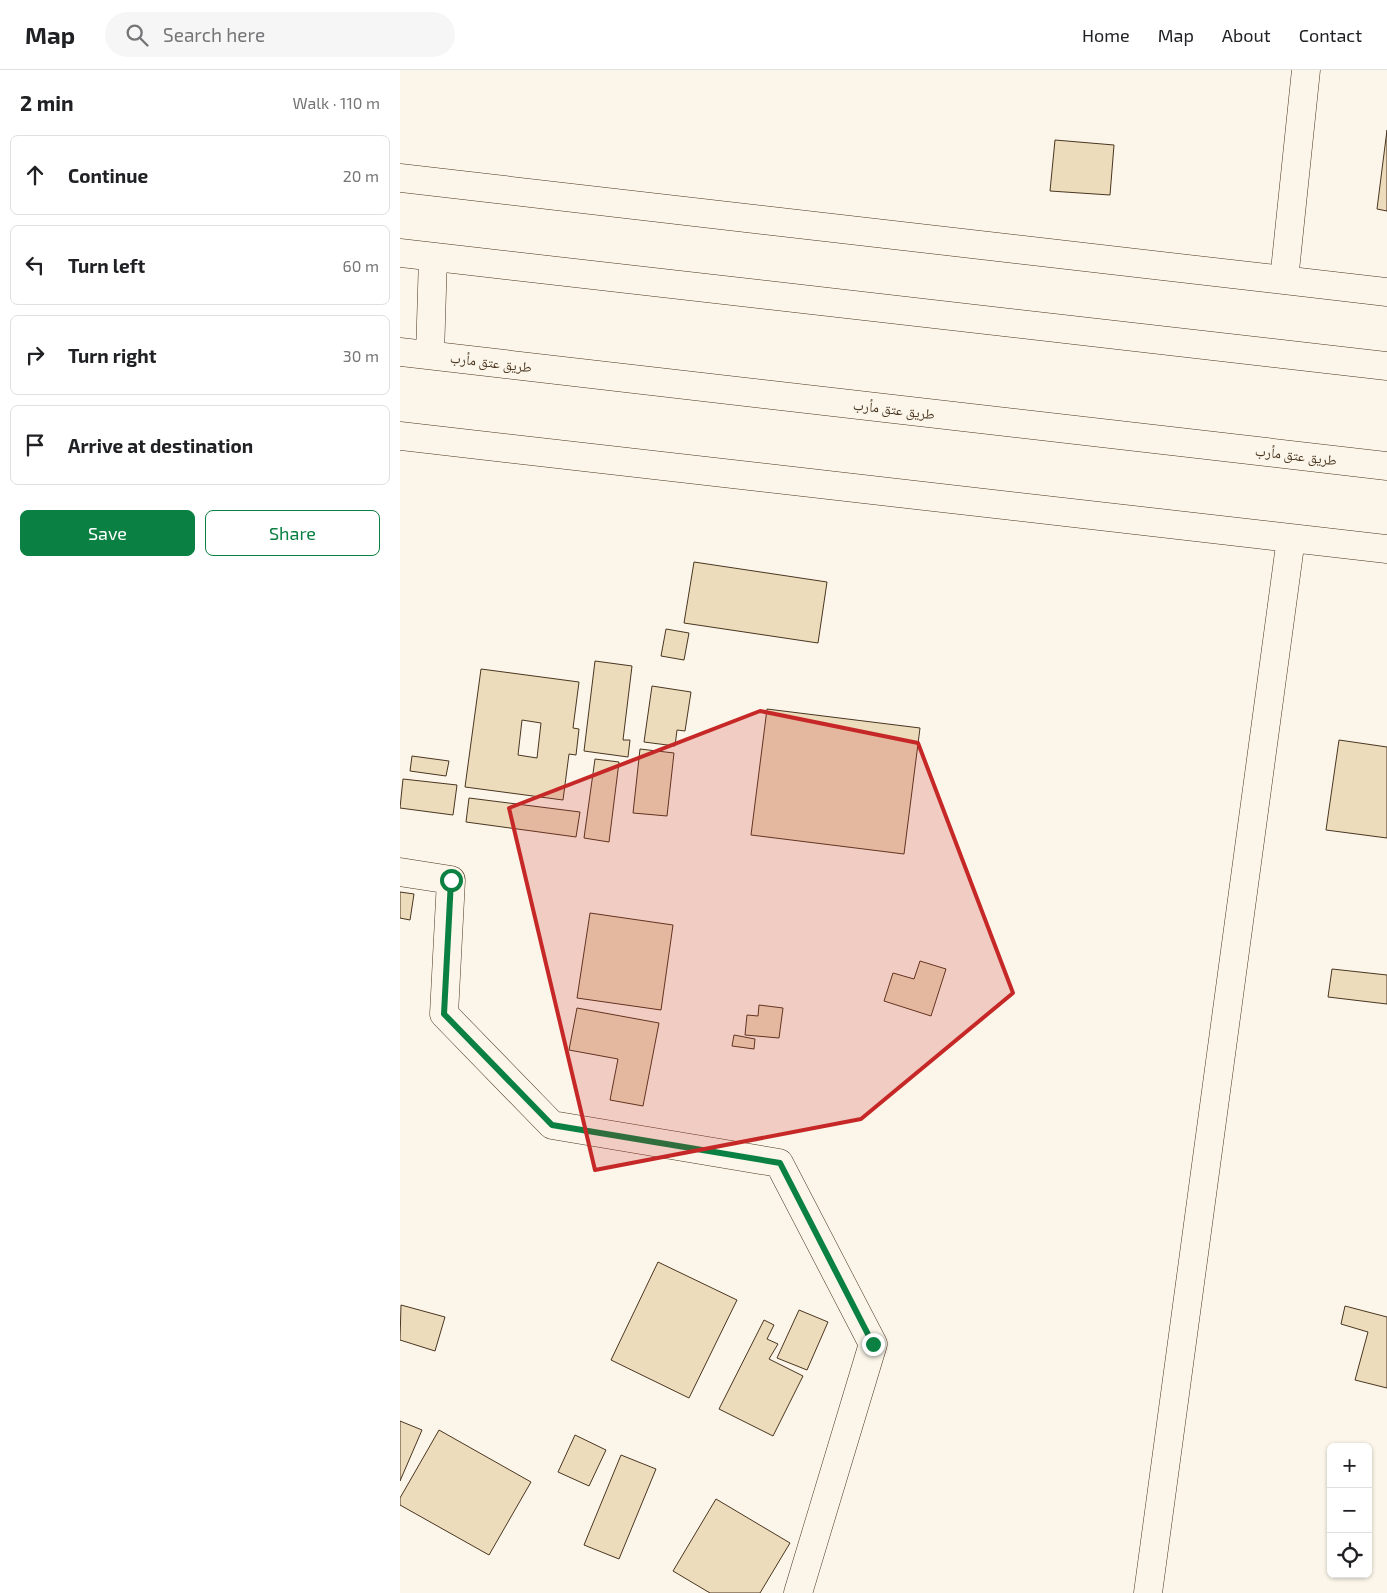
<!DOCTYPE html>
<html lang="en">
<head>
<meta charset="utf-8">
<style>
  :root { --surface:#fff; --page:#f6f6f6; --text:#202124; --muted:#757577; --line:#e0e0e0; --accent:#0b8043 }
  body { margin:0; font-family:"Exo 2","Noto Naskh Arabic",sans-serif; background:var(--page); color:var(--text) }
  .controls { position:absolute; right:15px; bottom:15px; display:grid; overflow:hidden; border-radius:8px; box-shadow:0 1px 4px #0004 }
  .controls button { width:45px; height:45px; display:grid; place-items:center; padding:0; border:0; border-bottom:1px solid var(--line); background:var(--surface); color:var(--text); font:25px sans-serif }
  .stop { position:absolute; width:15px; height:15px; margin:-11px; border:4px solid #0b8043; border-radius:50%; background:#fff }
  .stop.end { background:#0b8043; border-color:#fff; box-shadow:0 1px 5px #0008 }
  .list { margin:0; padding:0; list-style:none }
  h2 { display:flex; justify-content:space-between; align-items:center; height:65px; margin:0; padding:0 20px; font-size:21px }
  h2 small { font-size:16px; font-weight:400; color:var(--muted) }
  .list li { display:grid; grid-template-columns:32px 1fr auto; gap:15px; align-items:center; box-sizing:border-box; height:80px; margin:0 10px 10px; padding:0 10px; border:1px solid var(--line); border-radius:8px }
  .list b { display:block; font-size:19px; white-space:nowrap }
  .list em { font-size:16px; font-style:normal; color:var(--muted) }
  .actions { display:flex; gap:10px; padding:15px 20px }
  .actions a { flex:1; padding:11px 0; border:1px solid var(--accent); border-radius:8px; text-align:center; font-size:18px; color:var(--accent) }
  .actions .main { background:var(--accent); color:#fff }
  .icon { flex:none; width:28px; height:28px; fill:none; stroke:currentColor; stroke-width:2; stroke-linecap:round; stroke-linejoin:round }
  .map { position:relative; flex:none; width:987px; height:1523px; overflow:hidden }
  header { display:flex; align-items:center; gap:30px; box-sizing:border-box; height:70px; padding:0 25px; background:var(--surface); border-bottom:1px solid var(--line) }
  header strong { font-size:24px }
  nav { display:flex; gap:28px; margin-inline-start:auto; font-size:18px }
  .search { width:350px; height:45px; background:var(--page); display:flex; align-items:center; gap:12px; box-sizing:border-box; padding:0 18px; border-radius:28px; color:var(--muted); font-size:19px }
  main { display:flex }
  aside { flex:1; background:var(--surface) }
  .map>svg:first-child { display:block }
  .building { fill:#ecdcbc; stroke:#4a3520; fill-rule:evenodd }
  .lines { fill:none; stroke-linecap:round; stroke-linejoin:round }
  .minor-casing { stroke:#4a3520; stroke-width:29 }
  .primary-casing { stroke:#4a3520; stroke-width:29 }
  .minor { stroke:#fbf6e9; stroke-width:28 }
  .primary { stroke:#fbf6e9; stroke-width:28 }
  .route { stroke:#0b8043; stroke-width:6 }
  .marked { fill:#c62828; fill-opacity:0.2; stroke:#c62828; stroke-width:4; stroke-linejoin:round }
  .labels { text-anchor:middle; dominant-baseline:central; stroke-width:4; stroke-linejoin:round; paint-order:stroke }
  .street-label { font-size:14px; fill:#4a3520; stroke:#fbf6e9 }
</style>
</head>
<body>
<header>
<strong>Map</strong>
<div class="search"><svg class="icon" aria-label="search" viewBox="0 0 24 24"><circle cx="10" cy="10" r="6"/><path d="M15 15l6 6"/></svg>Search here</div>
<nav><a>Home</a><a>Map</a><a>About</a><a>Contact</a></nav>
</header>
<main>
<aside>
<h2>2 min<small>Walk · 110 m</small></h2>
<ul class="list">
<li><svg class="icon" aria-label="ahead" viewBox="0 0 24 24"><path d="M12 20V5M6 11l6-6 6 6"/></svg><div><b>Continue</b></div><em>20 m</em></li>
<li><svg class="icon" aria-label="left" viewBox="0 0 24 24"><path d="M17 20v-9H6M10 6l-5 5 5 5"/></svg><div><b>Turn left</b></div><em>60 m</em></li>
<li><svg class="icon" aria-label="right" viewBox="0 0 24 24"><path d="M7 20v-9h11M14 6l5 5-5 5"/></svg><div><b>Turn right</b></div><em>30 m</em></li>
<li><svg class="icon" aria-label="arrive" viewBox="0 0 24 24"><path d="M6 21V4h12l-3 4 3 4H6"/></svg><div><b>Arrive at destination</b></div></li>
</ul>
<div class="actions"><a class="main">Save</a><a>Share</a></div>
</aside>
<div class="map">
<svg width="987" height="1523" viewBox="0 0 987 1523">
  <rect width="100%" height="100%" fill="#fbf6e9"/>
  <path class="building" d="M987 60V141L977 139Z
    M655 70 714 75 710 125 650 121Z
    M294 492 427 512 418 573 284 553Z
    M266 559 289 563 284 590 261 586Z
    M195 591 232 596 223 670H230L228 687 184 681Z
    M81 599 179 612 173 658 179 659 176 685 169 684 163 730 65 717ZM122 650 141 653 137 688 118 685Z
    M252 616 291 622 285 661 277 660 275 676 244 672Z
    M367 639 520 658 504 784 351 765Z
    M939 670 987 677V768L926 760Z
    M240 679 274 683 267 746 233 743Z
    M12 686 49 691 46 706 10 701Z
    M195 689 219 692 209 772 184 768Z
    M3 709 57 715 53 745 0 738Z
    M69 728 180 742 176 767 66 752Z
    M0 822 14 824 10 850 0 848Z
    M190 843 273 855 261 940 177 928Z
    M520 891 546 899 531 946 484 931 493 903 514 909Z
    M932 899 987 905V934L928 927Z
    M359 935 383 938 379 968 345 965 347 945 358 946Z
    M177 938 259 953 243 1036 210 1030 218 989 169 980Z
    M334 965 355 969 354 979 332 976Z
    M258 1192 337 1230 289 1328 211 1290Z
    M1 1235 45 1247 35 1281 0 1270Z
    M945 1236 987 1247V1318L955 1310 968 1262 941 1254Z
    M399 1240 428 1252 407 1300 377 1288Z
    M364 1250 374 1255 367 1269 378 1274 369 1289 403 1306 373 1366 319 1339Z
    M0 1351 22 1360 0 1411Z
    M39 1360 131 1412 89 1485 0 1435V1428Z
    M175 1365 206 1380 189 1416 158 1402Z
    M221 1385 256 1399 219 1489 184 1475Z
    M316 1429 390 1473 360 1523H310L273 1501Z"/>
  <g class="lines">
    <g class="minor-casing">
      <path id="minor" d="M0 108 987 222
        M884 210 906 0
        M0 366 987 479
        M0 802 51 810 44 944 152 1055 379 1093 473 1274 398 1523
        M748 1523 891 468"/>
    </g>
    <g class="primary-casing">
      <path id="primary" d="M0 183 987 296
        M0 282 987 396
        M30 285 33 187"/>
    </g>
    <use href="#minor" class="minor"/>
    <use href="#primary" class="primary"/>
  </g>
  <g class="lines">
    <path class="route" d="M51 810 44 944 152 1055 380 1093 473 1274"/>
  </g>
  <path class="marked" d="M360 641 518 673 613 923 461 1049 195 1100 109 738Z"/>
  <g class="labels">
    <g class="street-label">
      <text transform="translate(91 292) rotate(7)">طريق عتق مأرب</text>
      <text transform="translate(494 339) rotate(7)">طريق عتق مأرب</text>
      <text transform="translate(896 385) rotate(7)">طريق عتق مأرب</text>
    </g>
  </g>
</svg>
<div class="controls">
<button>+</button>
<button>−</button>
<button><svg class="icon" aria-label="locate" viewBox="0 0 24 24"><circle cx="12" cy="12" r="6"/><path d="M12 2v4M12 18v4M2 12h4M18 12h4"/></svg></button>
</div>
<div class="stop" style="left:51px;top:810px"></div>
<div class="stop end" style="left:473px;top:1274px"></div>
</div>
</main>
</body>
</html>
